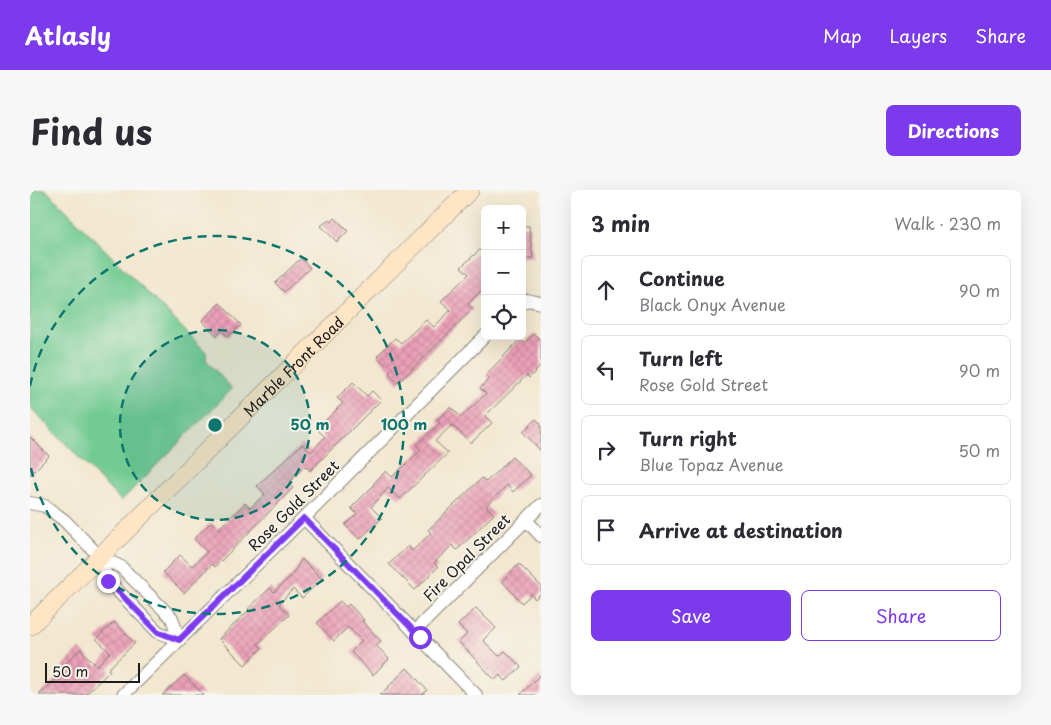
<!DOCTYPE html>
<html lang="en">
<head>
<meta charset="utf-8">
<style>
  :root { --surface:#fff; --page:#f7f7f7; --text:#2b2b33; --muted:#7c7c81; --line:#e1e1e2; --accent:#7c3aed }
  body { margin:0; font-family:"Playpen Sans",sans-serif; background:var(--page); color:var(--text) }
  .controls { position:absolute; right:15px; top:15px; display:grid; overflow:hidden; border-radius:8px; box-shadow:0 5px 20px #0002 }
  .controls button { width:45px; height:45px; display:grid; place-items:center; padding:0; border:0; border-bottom:1px solid var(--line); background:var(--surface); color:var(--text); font:25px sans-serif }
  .scale { position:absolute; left:15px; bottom:12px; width:95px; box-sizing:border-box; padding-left:5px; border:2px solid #1c1c1c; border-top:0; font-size:14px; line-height:18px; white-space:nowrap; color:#1c1c1c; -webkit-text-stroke:4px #f7f3e8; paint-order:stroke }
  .stop { position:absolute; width:15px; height:15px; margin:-11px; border:4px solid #7c3aed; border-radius:50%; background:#fff }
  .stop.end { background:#7c3aed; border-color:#fff; box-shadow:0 1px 5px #0008 }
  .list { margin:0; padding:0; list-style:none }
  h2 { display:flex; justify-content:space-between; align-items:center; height:65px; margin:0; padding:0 20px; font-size:21px }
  h2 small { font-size:16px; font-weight:400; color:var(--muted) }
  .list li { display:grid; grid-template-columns:32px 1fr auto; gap:15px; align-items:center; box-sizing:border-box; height:70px; margin:0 10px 10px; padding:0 10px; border:1px solid var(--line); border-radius:8px }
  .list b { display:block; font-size:19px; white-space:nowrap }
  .list p { margin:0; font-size:16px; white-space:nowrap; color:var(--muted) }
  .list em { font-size:16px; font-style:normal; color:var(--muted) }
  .actions { display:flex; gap:10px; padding:15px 20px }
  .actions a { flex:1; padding:11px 0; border:1px solid var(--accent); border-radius:8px; text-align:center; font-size:18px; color:var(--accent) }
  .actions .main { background:var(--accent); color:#fff }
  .icon { flex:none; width:28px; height:28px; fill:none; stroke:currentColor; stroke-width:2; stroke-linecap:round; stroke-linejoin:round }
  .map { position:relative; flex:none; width:511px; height:505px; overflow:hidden; border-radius:8px }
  header { display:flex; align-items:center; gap:30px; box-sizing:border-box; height:70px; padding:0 25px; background:var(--accent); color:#fff }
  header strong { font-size:24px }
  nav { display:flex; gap:28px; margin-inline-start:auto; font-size:18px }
  .intro { display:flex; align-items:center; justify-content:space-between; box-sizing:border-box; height:120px; padding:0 30px }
  h1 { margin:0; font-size:35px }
  .button { padding:12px 22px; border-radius:8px; background:var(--accent); color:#fff; font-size:18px; font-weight:700 }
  main { display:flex; gap:30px; padding:0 30px }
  aside { flex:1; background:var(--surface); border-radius:8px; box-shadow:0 5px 20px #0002 }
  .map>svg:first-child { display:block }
  .grass { fill:#71cb92; stroke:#467457 }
  .building { fill:url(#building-cross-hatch) }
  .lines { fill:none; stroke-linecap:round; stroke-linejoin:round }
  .street-casing { stroke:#878276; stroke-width:14 }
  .secondary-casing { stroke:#878276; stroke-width:19 }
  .street { stroke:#fff; stroke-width:12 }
  .secondary { stroke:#fde5c5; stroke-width:18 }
  .route { stroke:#7c3aed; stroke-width:6 }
  .ring { fill:none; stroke:#0f766e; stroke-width:2.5; stroke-dasharray:9 6 }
  .labels { text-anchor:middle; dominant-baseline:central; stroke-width:4; stroke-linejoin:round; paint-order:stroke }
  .street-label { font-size:15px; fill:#1c1c1c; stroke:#f7f3e8 }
  .centre { fill:#0f766e; stroke:#f7f3e8; stroke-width:2.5 }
  .ring-label { font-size:15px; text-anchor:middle; font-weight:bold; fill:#0f766e; stroke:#f7f3e8; stroke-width:4; stroke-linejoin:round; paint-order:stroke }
</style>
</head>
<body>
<header>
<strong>Atlasly</strong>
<nav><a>Map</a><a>Layers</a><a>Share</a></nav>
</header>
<div class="intro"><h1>Find us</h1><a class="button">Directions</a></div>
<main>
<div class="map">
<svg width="511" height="505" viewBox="0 0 511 505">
  <defs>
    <pattern id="building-cross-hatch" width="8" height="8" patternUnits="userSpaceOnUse" patternTransform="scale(1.25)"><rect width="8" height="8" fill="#eba0b8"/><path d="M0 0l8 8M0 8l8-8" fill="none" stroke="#c9899e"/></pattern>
  </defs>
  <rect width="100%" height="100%" fill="#f7f3e8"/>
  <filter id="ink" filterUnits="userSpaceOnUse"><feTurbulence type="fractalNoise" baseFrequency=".02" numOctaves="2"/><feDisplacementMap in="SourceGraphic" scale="10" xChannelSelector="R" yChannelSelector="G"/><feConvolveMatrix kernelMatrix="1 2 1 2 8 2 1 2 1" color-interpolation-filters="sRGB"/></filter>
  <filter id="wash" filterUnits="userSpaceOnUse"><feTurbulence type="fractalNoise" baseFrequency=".0096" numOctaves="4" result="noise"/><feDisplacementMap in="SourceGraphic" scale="20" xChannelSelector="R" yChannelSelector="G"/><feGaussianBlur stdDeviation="1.12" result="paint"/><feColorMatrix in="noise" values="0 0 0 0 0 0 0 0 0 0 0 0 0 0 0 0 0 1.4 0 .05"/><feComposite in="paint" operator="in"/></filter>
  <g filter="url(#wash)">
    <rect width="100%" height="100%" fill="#f2e7cf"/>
    <path class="grass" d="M0 0H16L176 162V170L202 199 91 311 0 217Z"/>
    <g id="blocks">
      <path class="building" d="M305 28 318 41 307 52 291 36 299 29 302 32Z
        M492 36H499L503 68H492Z
        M455 55V97L438 114 443 119 368 193 359 183 361 180 347 166 365 148 371 153 396 130 404 137 421 120 411 111 439 84 431 77Z
        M271 68 280 78 254 102 245 93Z
        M190 113 211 135 198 147 192 141 187 146 172 131Z
        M504 144 511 151V176L499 188 497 185 455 226 462 233 441 253 422 235 405 251 418 263 370 309 358 298 341 317 352 328 330 349 315 335 327 324 321 318 344 295 343 294 356 281 362 287 391 260 386 255 410 233 407 230 421 217 431 227 456 204 450 198 459 189 456 185 490 149 494 153Z
        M323 192 337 206 342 201 351 210 280 281 275 276 258 294 263 298 185 377 182 374 154 403 133 382 150 365 162 376 177 362 164 349 181 332 188 339 215 313 220 318 235 304 227 296 272 254 281 262 295 247 287 239 313 213 307 208Z
        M506 229 511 234V261L493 242Z
        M0 247 19 266 0 285Z
        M482 267 501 285 483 302 477 295 456 316 464 324 427 360 422 355 404 373 408 377 385 400 359 374 378 356 382 361 401 343 398 340 452 288 456 292Z
        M272 369 292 389 272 408 263 399 249 414 259 425 228 454 232 458 215 475 189 449 219 420 218 419 240 398 244 402 261 386Z
        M489 374 511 396V403L505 409 501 404 492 413 472 391Z
        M310 411 316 417 319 414 334 430 332 431 351 451 346 455 359 469 343 485 321 462 332 451 318 437 304 451 287 433Z
        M446 418 466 438 453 450 469 466 475 461 491 477 476 491 470 485 465 490 429 452 437 444 428 435Z
        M84 432 105 453 78 479 80 481 55 505H9L35 481 32 477 50 459 67 476 80 462 66 449Z
        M377 478 397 500 392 505H350Z
        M511 484V505H490Z
        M154 485 174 505H132Z"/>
    </g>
  </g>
  <g filter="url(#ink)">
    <use href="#blocks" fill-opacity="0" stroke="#878276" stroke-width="1"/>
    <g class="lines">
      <g class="street-casing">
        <path id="street" d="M492 113 497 110 511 113
          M0 313 15 316 34 330 70 367 91 377 142 428 149 450
          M274 328 446 505
          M496 330 511 346
          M70 367 78 391 128 442 149 450
          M384 442 511 315
          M93 505 274 328 455 146"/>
      </g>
      <g class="secondary-casing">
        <g id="secondary">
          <path id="s1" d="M0 436 440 0"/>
        </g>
      </g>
      <use href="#street" class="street"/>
      <use href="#secondary" class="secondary"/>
    </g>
  </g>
  <g class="lines" filter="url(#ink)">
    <path class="route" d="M78 391 128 442 149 450 274 328 390 447"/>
  </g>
  <circle cx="185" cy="235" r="95" fill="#0f766e" fill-opacity=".12"/>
  <g class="ring">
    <circle cx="185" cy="235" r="95"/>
    <path d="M0 196A189 189 0 1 1 0 274"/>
  </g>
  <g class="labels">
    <g class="street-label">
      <text stroke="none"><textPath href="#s1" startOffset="370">Marble Front Road</textPath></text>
      <text transform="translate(263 315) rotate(-45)">Rose Gold Street</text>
      <text transform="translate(436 367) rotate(-45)">Fire Opal Street</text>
    </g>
  </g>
  <circle cx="185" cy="235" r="8" class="centre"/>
  <g class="ring-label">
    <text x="280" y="240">50 m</text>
    <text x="374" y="240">100 m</text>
  </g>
</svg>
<div class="controls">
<button>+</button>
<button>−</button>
<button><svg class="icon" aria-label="locate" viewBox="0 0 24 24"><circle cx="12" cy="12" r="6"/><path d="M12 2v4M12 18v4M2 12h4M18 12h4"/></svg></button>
</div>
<div class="scale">50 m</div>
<div class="stop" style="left:390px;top:447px"></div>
<div class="stop end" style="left:78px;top:391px"></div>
</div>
<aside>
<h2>3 min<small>Walk · 230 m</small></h2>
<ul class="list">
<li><svg class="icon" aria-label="ahead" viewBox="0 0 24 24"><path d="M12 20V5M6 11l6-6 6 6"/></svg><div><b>Continue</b><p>Black Onyx Avenue</p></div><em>90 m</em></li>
<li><svg class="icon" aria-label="left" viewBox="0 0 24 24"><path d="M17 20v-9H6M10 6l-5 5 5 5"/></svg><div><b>Turn left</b><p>Rose Gold Street</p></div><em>90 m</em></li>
<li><svg class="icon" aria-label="right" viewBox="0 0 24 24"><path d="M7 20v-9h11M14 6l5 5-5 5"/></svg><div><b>Turn right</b><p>Blue Topaz Avenue</p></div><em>50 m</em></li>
<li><svg class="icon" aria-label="arrive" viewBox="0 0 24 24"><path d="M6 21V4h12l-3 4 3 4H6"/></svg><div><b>Arrive at destination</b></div></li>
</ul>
<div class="actions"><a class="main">Save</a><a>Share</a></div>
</aside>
</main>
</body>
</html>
